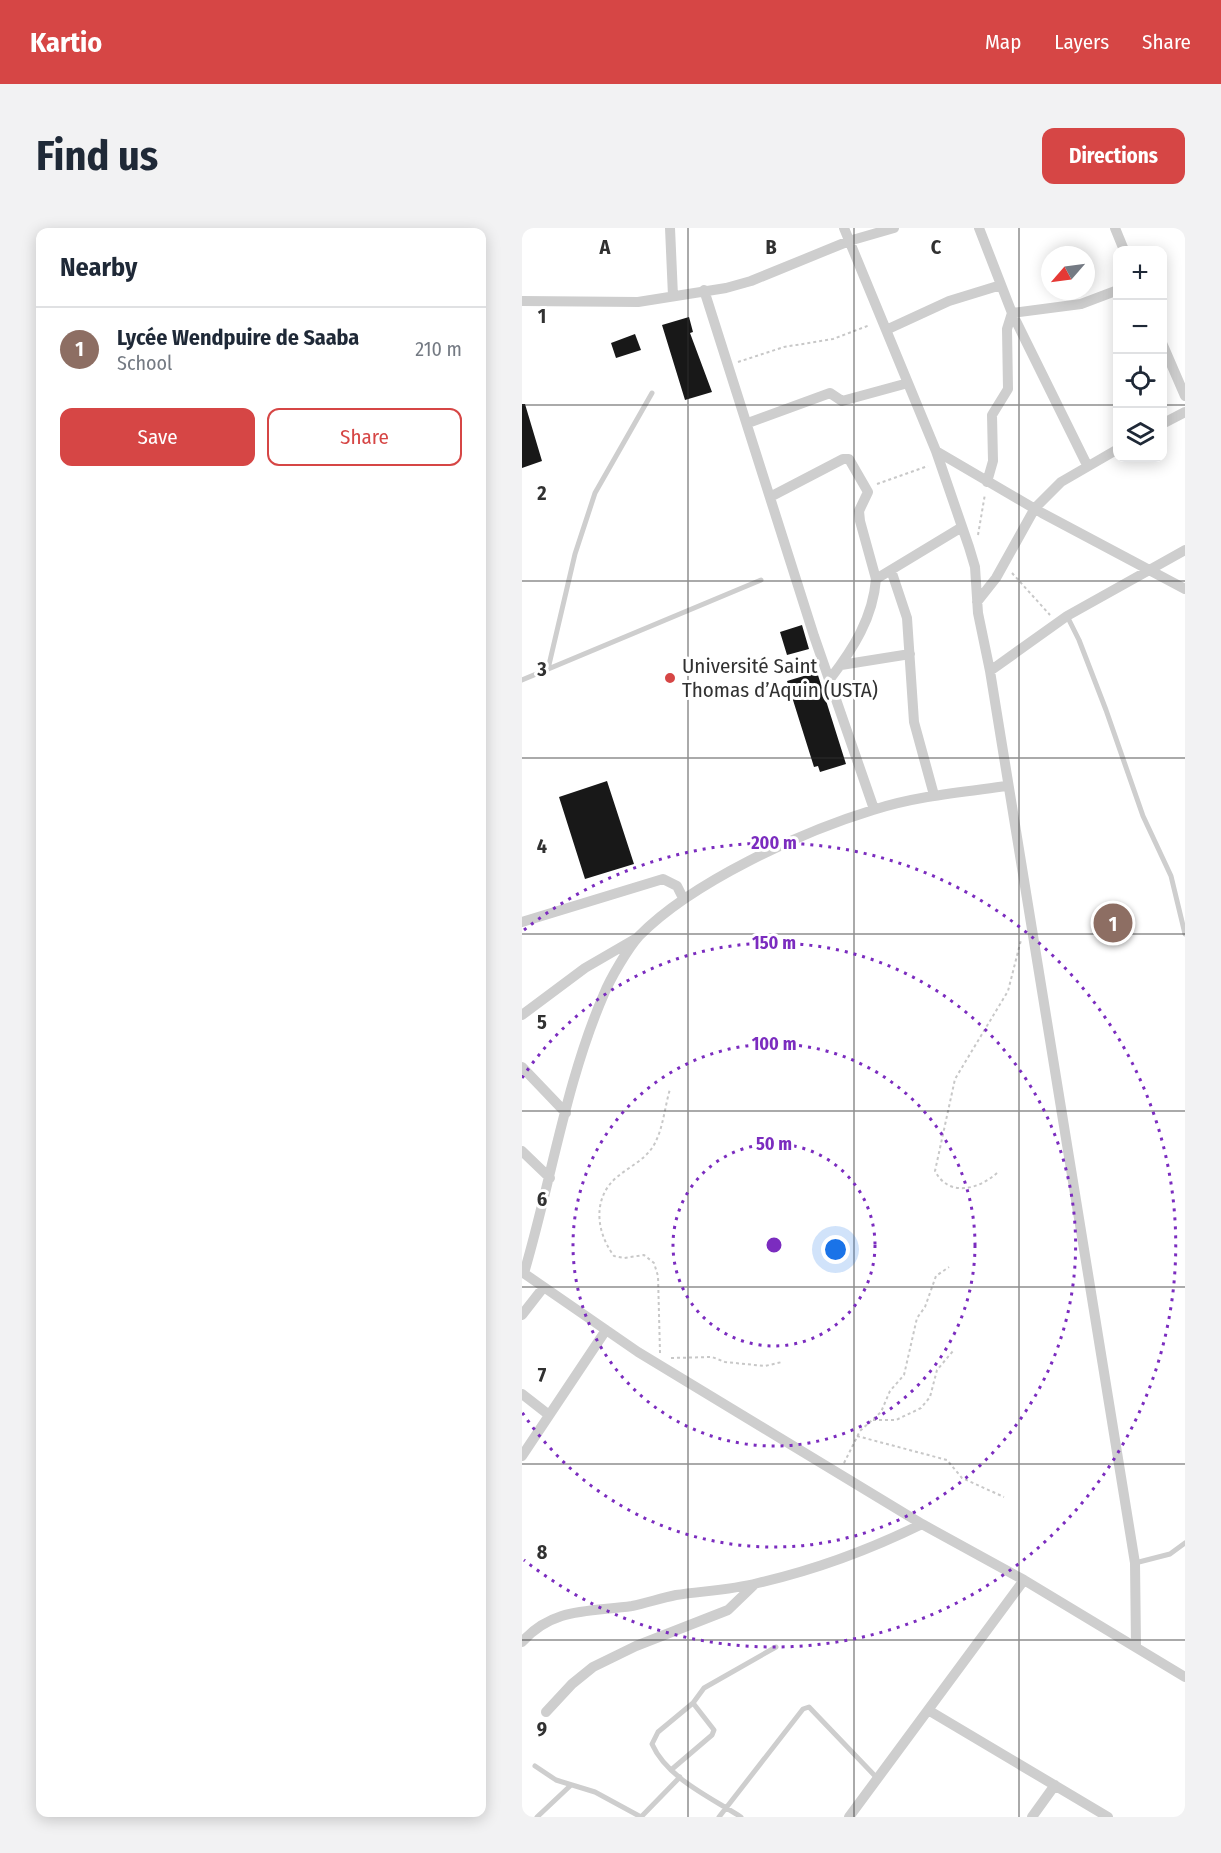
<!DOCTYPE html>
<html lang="en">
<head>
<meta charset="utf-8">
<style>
  :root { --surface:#fff; --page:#f2f2f3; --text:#1f2937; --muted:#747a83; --line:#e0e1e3; --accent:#d64645 }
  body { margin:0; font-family:"Fira Sans Condensed",sans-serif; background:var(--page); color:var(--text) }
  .controls { position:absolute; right:18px; top:18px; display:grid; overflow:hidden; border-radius:12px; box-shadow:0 3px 15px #0003 }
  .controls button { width:54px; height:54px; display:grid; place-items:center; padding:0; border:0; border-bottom:2px solid var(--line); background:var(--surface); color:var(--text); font:30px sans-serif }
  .compass { position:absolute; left:519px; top:18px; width:54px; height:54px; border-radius:50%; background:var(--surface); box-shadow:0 3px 15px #0003; rotate:242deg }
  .you { position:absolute; left:314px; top:1022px; width:21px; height:21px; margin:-15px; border:4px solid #fff; border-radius:50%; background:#1a73e8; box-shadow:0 0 0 9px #1a73e833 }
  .badge { display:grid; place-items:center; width:39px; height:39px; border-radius:50%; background:var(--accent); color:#fff; font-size:20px; font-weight:700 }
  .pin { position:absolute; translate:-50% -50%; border:3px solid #fff; box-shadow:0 2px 6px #0006 }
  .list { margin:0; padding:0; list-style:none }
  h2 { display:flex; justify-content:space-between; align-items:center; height:78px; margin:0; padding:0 24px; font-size:26px }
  h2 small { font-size:20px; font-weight:400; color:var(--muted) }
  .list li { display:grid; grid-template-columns:39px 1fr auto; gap:18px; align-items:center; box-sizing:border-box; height:84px; padding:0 24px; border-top:2px solid var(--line) }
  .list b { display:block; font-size:22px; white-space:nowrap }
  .list p { margin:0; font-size:20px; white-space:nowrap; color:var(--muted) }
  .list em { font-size:20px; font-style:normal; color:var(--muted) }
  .actions { display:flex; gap:12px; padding:18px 24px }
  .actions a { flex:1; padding:14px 0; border:2px solid var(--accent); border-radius:12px; text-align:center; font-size:21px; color:var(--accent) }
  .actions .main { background:var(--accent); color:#fff }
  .icon { flex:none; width:33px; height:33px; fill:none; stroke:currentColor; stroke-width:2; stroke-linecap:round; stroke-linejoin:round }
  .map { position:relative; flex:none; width:663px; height:1589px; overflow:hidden; border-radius:12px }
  header { display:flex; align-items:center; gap:36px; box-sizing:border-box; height:84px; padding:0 30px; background:var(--accent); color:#fff }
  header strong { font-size:28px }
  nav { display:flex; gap:33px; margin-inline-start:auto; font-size:21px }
  .intro { display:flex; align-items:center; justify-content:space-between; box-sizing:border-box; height:144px; padding:0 36px }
  h1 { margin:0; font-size:42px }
  .button { padding:15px 27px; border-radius:12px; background:var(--accent); color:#fff; font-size:21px; font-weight:700 }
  main { display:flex; gap:36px; padding:0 36px }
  aside { flex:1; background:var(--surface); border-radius:12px; box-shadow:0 3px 15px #0003 }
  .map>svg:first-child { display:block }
  .building { fill:#181818 }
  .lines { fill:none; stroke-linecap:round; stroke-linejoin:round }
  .path { stroke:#c8c8c8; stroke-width:2; stroke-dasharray:3 3; stroke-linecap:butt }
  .service { stroke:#cecece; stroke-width:5 }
  .minor { stroke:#cecece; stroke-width:10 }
  .grid { fill:none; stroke:#313131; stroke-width:1.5; stroke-opacity:0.55 }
  .ring { fill:none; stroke:#7b2cbf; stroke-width:3; stroke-dasharray:3 6 }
  .poi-dot { fill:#d64645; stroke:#fff; stroke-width:2 }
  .labels { text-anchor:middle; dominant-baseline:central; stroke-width:6; stroke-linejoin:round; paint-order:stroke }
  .poi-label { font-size:21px; fill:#313131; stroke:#fff; text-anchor:start }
  .grid-label { font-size:20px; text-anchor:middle; font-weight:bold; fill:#313131; stroke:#fff; stroke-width:6; stroke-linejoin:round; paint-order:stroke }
  .centre { fill:#7b2cbf; stroke:#fff; stroke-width:3 }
  .ring-label { font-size:18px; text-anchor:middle; font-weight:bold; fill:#7b2cbf; stroke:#fff; stroke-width:6; stroke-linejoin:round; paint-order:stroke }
</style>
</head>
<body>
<header>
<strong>Kartio</strong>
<nav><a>Map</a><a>Layers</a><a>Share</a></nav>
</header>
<div class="intro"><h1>Find us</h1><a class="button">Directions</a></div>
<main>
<aside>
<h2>Nearby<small></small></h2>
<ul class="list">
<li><span class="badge" style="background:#8d6e63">1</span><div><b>Lycée Wendpuire de Saaba</b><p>School</p></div><em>210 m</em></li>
</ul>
<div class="actions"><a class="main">Save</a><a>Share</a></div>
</aside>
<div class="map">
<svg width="663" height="1589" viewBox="0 0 663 1589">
  <rect width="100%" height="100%" fill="#fff"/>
  <path class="building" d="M167 89 171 104 168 105 190 164 163 172 140 97Z
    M113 106 119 122 94 130 89 115Z
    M0 176H3L20 233 0 240Z
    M280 397 287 421 265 427 258 404Z
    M295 444 324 536 298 544 296 538 292 539 265 453Z
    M85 553 112 636 63 651 37 569Z"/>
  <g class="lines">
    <path class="path" d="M216 134 262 119 311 111 348 97
      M355 256 406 238
      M456 307 463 266
      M490 345 528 387
      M475 945C457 961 427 970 413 943L433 851 486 763 499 712
      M138 1125 136 1048 132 1035 122 1027 102 1030 92 1028C74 1004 70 970 95 949 108 938 125 931 133 915 141 900 143 878 148 861
      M149 1130 190 1129 203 1134 243 1138 260 1134
      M351 1192H374L399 1180 408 1169 415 1142 431 1123
      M335 1208 425 1232 440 1250 482 1269
      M322 1235 338 1203 359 1184 368 1163 382 1147 395 1090 403 1079 414 1048 427 1039"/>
    <path class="service" d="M545 388 557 412 584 482 621 588 649 648 663 706
      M26 441 53 326 73 265 130 165
      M0 452 239 352
      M613 1335 648 1326 663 1315
      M13 1538 34 1552 73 1564 119 1589 158 1549
      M149 1542 190 1507 192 1502 171 1475
      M15 1589 48 1558
      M197 1589 281 1481 287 1479 355 1550
      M219 1589C188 1569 145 1550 130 1516L136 1504 171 1475 182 1460 254 1419"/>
    <path class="minor" d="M148 0 151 68
      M322 0 414 223 447 319 453 339 456 385 468 443 613 1335 614 1418
      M457 0 490 85 565 237
      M593 0 602 22
      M182 62 292 408 352 581
      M0 73 116 74 204 60 229 53 327 13 372 0
      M364 102 427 73 479 57
      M640 115 663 168
      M226 195 308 165 320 173 386 155
      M640 196 663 184
      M414 223 520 285 663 361
      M465 254 471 233 470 187 486 161 485 101 490 85 559 76 596 62
      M248 269 321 231H327L346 264 337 283 338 293 354 351
      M369 342 385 390 392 494 412 567
      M455 374 474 350 513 280 539 254 596 221
      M319 437 388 426
      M468 443 545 388 663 322
      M308 451C331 421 351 390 354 351L440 299
      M0 694 141 651 155 658 161 670
      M0 787 63 740 113 711
      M0 839 44 885
      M0 923 28 950
      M0 1044 116 1124 400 1296 502 1352 663 1449
      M2 1045C29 954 44 853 82 766 88 751 106 720 117 708 170 654 279 604 351 582 394 568 441 564 485 558
      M0 1087 21 1060
      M0 1166 27 1187
      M0 1228 84 1102
      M0 1414C31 1379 68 1384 110 1378 125 1375 139 1370 154 1367 181 1363 209 1362 236 1355 293 1342 347 1322 400 1296
      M406 1482 586 1589
      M24 1484 50 1456 71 1439 114 1418 206 1382 233 1356
      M327 1589 502 1352
      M510 1589 533 1557"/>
  </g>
  <path class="grid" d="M166 0V1589M332 0V1589M497 0V1589M0 177H596M640 177H663M0 353H663M0 530H663M0 706H663M0 883H663M0 1059H663M0 1236H663M0 1412H663"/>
  <g class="ring">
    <circle cx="252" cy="1017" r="101"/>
    <circle cx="252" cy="1017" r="201"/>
    <path d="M0 850A302 302 0 1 1 0 1184"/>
    <path d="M2 702A402 402 0 1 1 2 1332"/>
  </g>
  <circle class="poi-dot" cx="148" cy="450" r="6"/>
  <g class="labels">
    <g class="poi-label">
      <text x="160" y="438">Université Saint<tspan x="160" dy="24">Thomas d’Aquin (USTA)</tspan></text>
    </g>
  </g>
  <g class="grid-label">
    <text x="83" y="26">A</text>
    <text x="249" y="26">B</text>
    <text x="414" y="26">C</text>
    <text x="20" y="95">1</text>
    <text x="20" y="272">2</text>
    <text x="20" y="448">3</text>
    <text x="20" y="625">4</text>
    <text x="20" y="801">5</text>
    <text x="20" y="978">6</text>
    <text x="20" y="1154">7</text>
    <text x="20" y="1331">8</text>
    <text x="20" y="1508">9</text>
  </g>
  <circle cx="252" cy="1017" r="9" class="centre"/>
  <g class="ring-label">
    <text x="252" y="621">200 m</text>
    <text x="252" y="721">150 m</text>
    <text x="252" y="822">100 m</text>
    <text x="252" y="922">50 m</text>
  </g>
</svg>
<div class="controls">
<button>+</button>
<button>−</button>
<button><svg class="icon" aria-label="locate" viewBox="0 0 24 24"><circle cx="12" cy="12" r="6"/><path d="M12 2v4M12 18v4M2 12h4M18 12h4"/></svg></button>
<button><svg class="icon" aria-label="layers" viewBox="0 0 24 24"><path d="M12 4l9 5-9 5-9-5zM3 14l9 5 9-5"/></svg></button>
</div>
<svg class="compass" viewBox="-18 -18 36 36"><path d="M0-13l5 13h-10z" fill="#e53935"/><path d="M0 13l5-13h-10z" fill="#747a83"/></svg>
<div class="you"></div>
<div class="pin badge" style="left:591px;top:695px;background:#8d6e63">1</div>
</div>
</main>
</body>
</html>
